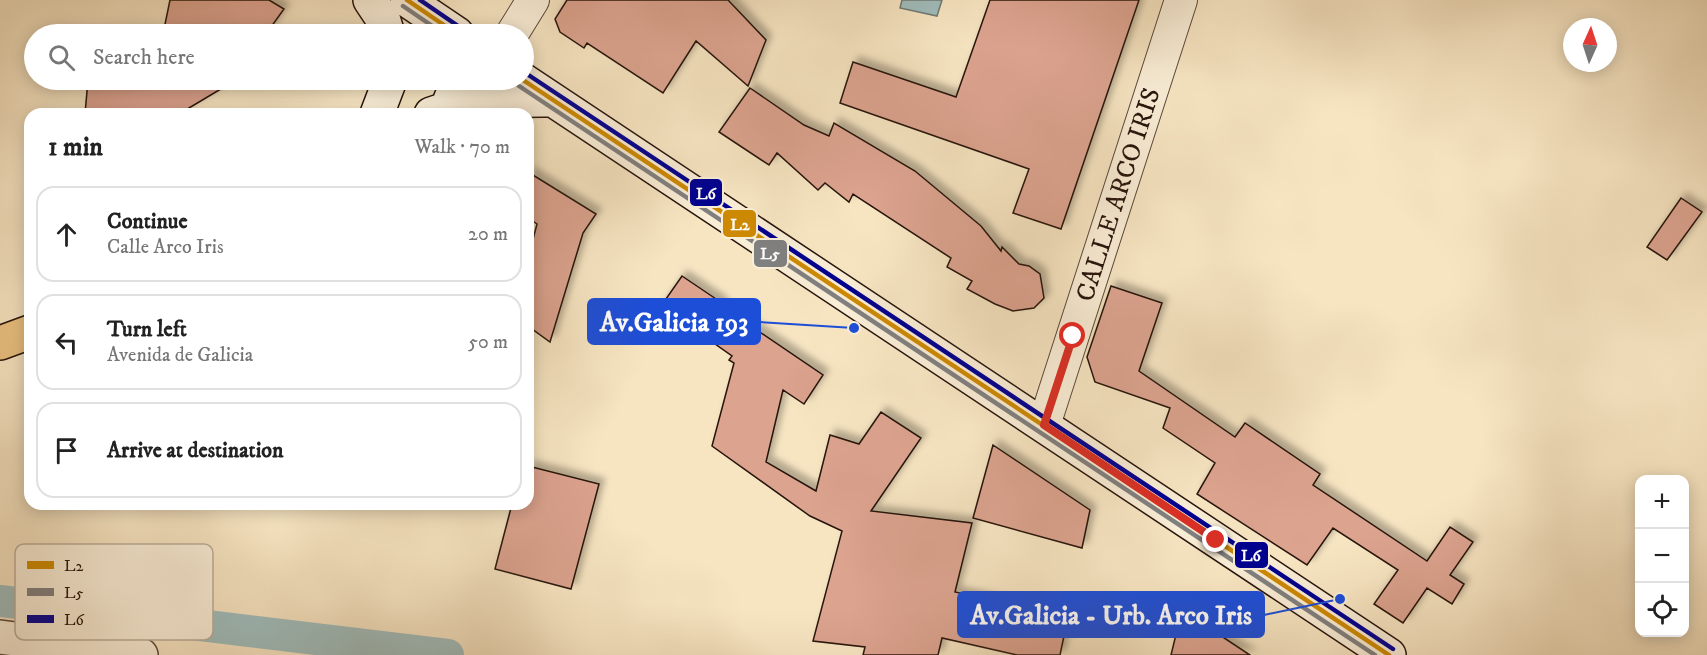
<!DOCTYPE html>
<html lang="en">
<head>
<meta charset="utf-8">
<style>
  :root { --surface:#fff; --page:#f6f6f6; --text:#222; --muted:#767676; --line:#e0e0e0 }
  body { margin:0; font-family:"IM FELL DW Pica",serif; background:var(--page); color:var(--text) }
  .controls { position:absolute; right:18px; bottom:18px; display:grid; overflow:hidden; border-radius:12px; box-shadow:0 3px 15px #0003 }
  .controls button { width:54px; height:54px; display:grid; place-items:center; padding:0; border:0; border-bottom:2px solid var(--line); background:var(--surface); color:var(--text); font:30px sans-serif }
  .compass { position:absolute; left:1563px; top:18px; width:54px; height:54px; border-radius:50%; background:var(--surface); box-shadow:0 3px 15px #0003; rotate:3deg }
  .stop { position:absolute; width:18px; height:18px; margin:-14px; border:4px solid #d93025; border-radius:50%; background:#fff }
  .stop.end { background:#d93025; border-color:#fff; box-shadow:0 2px 6px #0008 }
  .list { margin:0; padding:0; list-style:none }
  h2 { display:flex; justify-content:space-between; align-items:center; height:78px; margin:0; padding:0 24px; font-size:26px }
  h2 small { font-size:20px; font-weight:400; color:var(--muted) }
  .list li { display:grid; grid-template-columns:39px 1fr auto; gap:18px; align-items:center; box-sizing:border-box; height:96px; margin:0 12px 12px; padding:0 12px; border:2px solid var(--line); border-radius:18px }
  .list b { display:block; font-size:22px; white-space:nowrap }
  .list p { margin:0; font-size:20px; white-space:nowrap; color:var(--muted) }
  .list em { font-size:20px; font-style:normal; color:var(--muted) }
  .icon { flex:none; width:33px; height:33px; fill:none; stroke:currentColor; stroke-width:2; stroke-linecap:round; stroke-linejoin:round }
  .map { position:relative; flex:none; width:1707px; height:655px; overflow:hidden }
  .search { position:absolute; background:var(--surface); box-shadow:0 3px 15px #0003; left:24px; top:24px; width:510px; height:66px; display:flex; align-items:center; gap:15px; box-sizing:border-box; padding:0 21px; border-radius:33px; color:var(--muted); font-size:22px }
  .panel { position:absolute; background:var(--surface); box-shadow:0 3px 15px #0003; left:24px; top:108px; width:510px; height:402px; border-radius:18px }
  .map>svg:first-child { display:block }
  .water { fill:#a0bdbc; stroke:#707975; stroke-width:1.5 }
  .lines { fill:none; stroke-linecap:round; stroke-linejoin:round }
  .canal { stroke:#a0bdbc; stroke-width:32 }
  .building { fill:#dca38f; stroke:#27140b; stroke-width:1.5; filter:url(#shadow) }
  .minor-casing { stroke:#5b4839; stroke-width:34 }
  .tertiary-casing { stroke:#5b4839; stroke-width:36 }
  .secondary-casing { stroke:#27140b; stroke-width:36 }
  .trunk-casing { stroke:#27140b; stroke-width:36 }
  .minor { stroke:#faeed7; stroke-width:32 }
  .tertiary { stroke:#faeed7; stroke-width:33 }
  .secondary { stroke:#faeed7; stroke-width:33 }
  .trunk { stroke:#ecc281; stroke-width:33 }
  .bus-1-casing { stroke:#faeed7; stroke-width:9 }
  .bus-2-casing { stroke:#faeed7; stroke-width:9 }
  .bus-3-casing { stroke:#faeed7; stroke-width:9 }
  .bus-1 { stroke:#cd8902; stroke-width:4.5 }
  .bus-2 { stroke:#808080; stroke-width:4.5 }
  .bus-3 { stroke:#000090; stroke-width:4.5 }
  .route { stroke:#d93025; stroke-width:8 }
  .labels { text-anchor:middle; dominant-baseline:central; stroke-width:5; stroke-linejoin:round; paint-order:stroke }
  .street-label { font-size:26px; fill:#27140b; stroke:#faeed7 }
  .key { fill:#faeed7; stroke:#bbad9a; stroke-width:1.5 }
  .key-label { font-size:16px; fill:#27140b }
  .leader { fill:none; stroke:#1d4ed8; stroke-width:2 }
  .callout-dot { fill:#1d4ed8; stroke:#faeed7; stroke-width:2 }
  .callout { fill:#1d4ed8; stroke:#1d4ed8; stroke-width:2 }
  .callout-label { font-size:27px; text-anchor:middle; font-weight:bold; fill:#fff }
  .line-badge { stroke:#faeed7; stroke-width:2 }
  .badge-label { font-size:16px; text-anchor:middle; font-weight:bold; fill:#fff }
</style>
</head>
<body>
<div class="map">
<svg width="1707" height="655" viewBox="0 0 1707 655">
  <defs>
    <filter id="shadow"><feDropShadow dx="5.5" dy="-5.5" stdDeviation="3" flood-color="#0004"/></filter>
  </defs>
  <rect width="100%" height="100%" fill="#f7e5c2"/>
  <filter id="stains"><feTurbulence type="fractalNoise" baseFrequency=".00333" numOctaves="4"/><feColorMatrix values="0 0 0 0 .2 0 0 0 0 .09 0 0 0 0 .02 0 0 0 .5 -.17"/></filter>
  <radialGradient id="worn" r=".72"><stop offset=".6" stop-color="#630" stop-opacity="0"/><stop offset="1" stop-color="#630" stop-opacity=".3"/></radialGradient>
  <path class="water" d="M902 0H942L937 16 900 8Z"/>
  <g class="lines">
    <path class="canal" d="M0 601 448 655"/>
  </g>
  <path class="building" d="M170 0H269L284 9 266 34H163Z
    M567 0H728L766 40 748 86 696 41 663 93 587 43 584 48 560 32 555 19Z
    M990 0H1139L1061 229 1013 213 1029 169 840 103 853 62 956 97Z
    M88 80H236L179 114H85Z
    M750 88 804 125 829 136 834 123 915 171 981 226 1001 251 1002 247 1019 264 1029 266 1040 274 1044 298 1034 308 1013 311 995 304 967 289 972 281 947 267 951 258 853 194 849 202 825 183 818 190 777 153 769 165 719 132Z
    M528 172 596 214 583 233 550 342 528 326V258L537 224 528 218Z
    M1681 198 1702 212 1667 260 1647 247Z
    M682 276 722 303 720 305 823 375 804 404 783 390 766 462 816 491 830 435 859 444 881 412 921 438 871 511 972 523 955 592 1068 617 1060 655H1017L942 638 938 655H863L865 647 813 641 842 531 810 516 712 446 734 363 729 360 732 356 661 306Z
    M1111 286 1162 303 1139 371 1235 437 1245 423 1320 474 1313 485 1427 561 1450 527 1473 542 1450 575 1464 584 1452 604 1427 588 1403 623 1374 604 1398 570 1333 528 1307 565 1197 494 1215 463 1163 428 1170 408 1095 382 1087 357Z
    M993 445 1090 510 1082 548 973 518Z
    M528 466 599 484 571 589 495 569 512 504H528Z
    M1182 610 1250 655H1171Z"/>
  <g class="lines">
    <g class="minor-casing">
      <g id="minor">
        <path d="M512 34 533 0"/>
        <path id="s1" d="M1044 425 1181 0"/>
      </g>
    </g>
    <g class="tertiary-casing">
      <path id="tertiary" d="M0 637 141 655"/>
    </g>
    <g class="secondary-casing">
      <path id="secondary" d="M370 0 384 21 388 34
        M407 0 457 34
        M523 80 1389 655
        M447 108 458 80
        M377 114 390 80
        M431 114C471 99 511 100 553 100"/>
    </g>
    <g class="trunk-casing">
      <path id="trunk" d="M0 343 30 332"/>
    </g>
    <use href="#minor" class="minor"/>
    <use href="#tertiary" class="tertiary"/>
    <use href="#secondary" class="secondary"/>
    <use href="#trunk" class="trunk"/>
    <g class="bus-1-casing">
      <path id="bus-1" d="M407 0 457 34
        M523 80 1389 655"/>
    </g>
    <g class="bus-2-casing">
      <path id="bus-2" d="M403 6 444 34
        M519 86 1375 655"/>
    </g>
    <g class="bus-3-casing">
      <path id="bus-3" d="M420 0 461 28
        M527 74 1393 649"/>
    </g>
    <use href="#bus-1" class="bus-1"/>
    <use href="#bus-2" class="bus-2"/>
    <use href="#bus-3" class="bus-3"/>
  </g>
  <g class="lines">
    <path class="route" d="M1073 336 1044 425 1216 540"/>
  </g>
  <g class="labels">
    <g class="street-label">
      <text stroke="none"><textPath href="#s1" startOffset="242">CALLE ARCO IRIS</textPath></text>
    </g>
  </g>
  <rect x="15" y="544" width="198" height="96" rx="9" class="key"/>
  <rect x="27" y="561" width="27" height="8" fill="#cd8902"/>
  <rect x="27" y="588" width="27" height="8" fill="#808080"/>
  <rect x="27" y="615" width="27" height="8" fill="#000090"/>
  <g class="key-label">
    <text x="64" y="571">L2</text>
    <text x="64" y="598">L5</text>
    <text x="64" y="625">L6</text>
  </g>
  <path class="leader" d="M854 328L760 322M1340 599L1264 615"/>
  <g class="callout-dot">
    <circle cx="854" cy="328" r="6"/>
    <circle cx="1340" cy="599" r="6"/>
  </g>
  <g class="callout">
    <rect x="588" y="299" width="172" height="45" rx="6"/>
    <rect x="958" y="592" width="306" height="45" rx="6"/>
  </g>
  <g class="callout-label">
    <text x="674" y="331">Av.Galicia 193</text>
    <text x="1111" y="624">Av.Galicia - Urb. Arco Iris</text>
  </g>
  <g class="line-badge">
    <rect x="689" y="178" width="34" height="29" rx="6" fill="#000090"/>
    <rect x="722" y="209" width="35" height="29" rx="6" fill="#cd8902"/>
    <rect x="753" y="239" width="35" height="29" rx="6" fill="#808080"/>
    <rect x="1234" y="541" width="35" height="28" rx="6" fill="#000090"/>
  </g>
  <g class="badge-label">
    <text x="706" y="199">L6</text>
    <text x="740" y="230">L2</text>
    <text x="770" y="259">L5</text>
    <text x="1251" y="561">L6</text>
  </g>
  <rect width="100%" height="100%" filter="url(#stains)"/>
  <rect width="100%" height="100%" fill="url(#worn)"/>
</svg>
<div class="controls">
<button>+</button>
<button>−</button>
<button><svg class="icon" aria-label="locate" viewBox="0 0 24 24"><circle cx="12" cy="12" r="6"/><path d="M12 2v4M12 18v4M2 12h4M18 12h4"/></svg></button>
</div>
<svg class="compass" viewBox="-18 -18 36 36"><path d="M0-13l5 13h-10z" fill="#e53935"/><path d="M0 13l5-13h-10z" fill="#767676"/></svg>
<div class="stop" style="left:1073px;top:336px"></div>
<div class="stop end" style="left:1216px;top:540px"></div>
<div class="search"><svg class="icon" aria-label="search" viewBox="0 0 24 24"><circle cx="10" cy="10" r="6"/><path d="M15 15l6 6"/></svg>Search here</div>
<section class="panel">
<h2>1 min<small>Walk · 70 m</small></h2>
<ul class="list">
<li><svg class="icon" aria-label="ahead" viewBox="0 0 24 24"><path d="M12 20V5M6 11l6-6 6 6"/></svg><div><b>Continue</b><p>Calle Arco Iris</p></div><em>20 m</em></li>
<li><svg class="icon" aria-label="left" viewBox="0 0 24 24"><path d="M17 20v-9H6M10 6l-5 5 5 5"/></svg><div><b>Turn left</b><p>Avenida de Galicia</p></div><em>50 m</em></li>
<li><svg class="icon" aria-label="arrive" viewBox="0 0 24 24"><path d="M6 21V4h12l-3 4 3 4H6"/></svg><div><b>Arrive at destination</b></div></li>
</ul>
</section>
</div>
</body>
</html>
